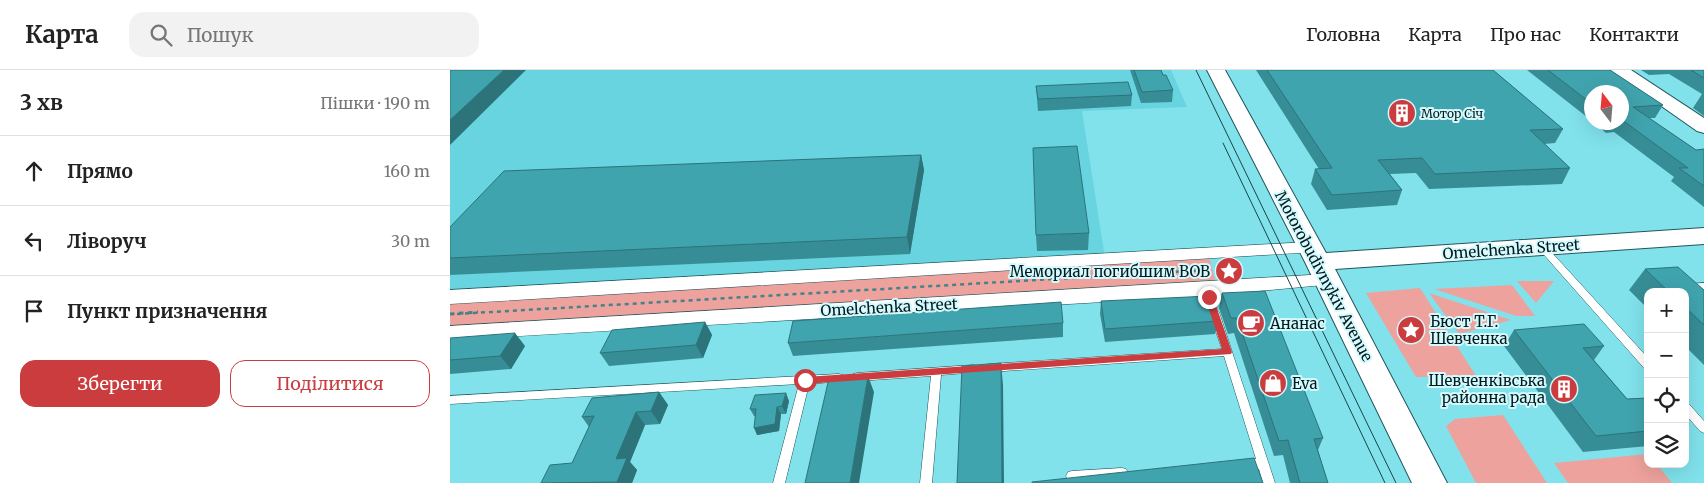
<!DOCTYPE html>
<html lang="uk">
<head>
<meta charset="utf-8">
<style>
  :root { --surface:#fff; --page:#f2f2f2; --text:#222; --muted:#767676; --line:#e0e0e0; --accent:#cb3c3f }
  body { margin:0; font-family:Merriweather,serif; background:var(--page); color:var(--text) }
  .controls { position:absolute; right:15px; bottom:15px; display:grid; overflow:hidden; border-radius:10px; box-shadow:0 5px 20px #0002 }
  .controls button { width:45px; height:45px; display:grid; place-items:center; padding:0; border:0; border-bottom:1px solid var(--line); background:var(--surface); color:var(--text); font:25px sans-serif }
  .compass { position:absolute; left:1134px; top:15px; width:45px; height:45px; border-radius:50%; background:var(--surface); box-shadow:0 5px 20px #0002; rotate:344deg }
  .stop { position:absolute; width:15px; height:15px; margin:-11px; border:4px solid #cb3c3f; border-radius:50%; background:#fff }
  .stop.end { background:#cb3c3f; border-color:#fff; box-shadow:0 1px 5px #0008 }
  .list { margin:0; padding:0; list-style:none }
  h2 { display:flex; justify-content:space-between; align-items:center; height:65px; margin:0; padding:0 20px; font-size:21px }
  h2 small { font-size:16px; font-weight:400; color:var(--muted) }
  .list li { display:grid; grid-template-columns:32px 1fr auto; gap:15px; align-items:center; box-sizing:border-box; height:70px; padding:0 20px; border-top:1px solid var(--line) }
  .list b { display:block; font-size:19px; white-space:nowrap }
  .list em { font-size:16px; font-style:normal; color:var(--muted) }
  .actions { display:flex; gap:10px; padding:15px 20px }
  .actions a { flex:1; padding:11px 0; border:1px solid var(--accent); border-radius:15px; text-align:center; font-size:18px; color:var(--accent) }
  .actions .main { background:var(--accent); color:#fff }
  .icon { flex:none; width:28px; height:28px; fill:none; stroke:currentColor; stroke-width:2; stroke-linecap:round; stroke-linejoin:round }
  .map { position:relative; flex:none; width:1254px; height:413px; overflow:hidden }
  header { display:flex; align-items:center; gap:30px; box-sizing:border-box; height:70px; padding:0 25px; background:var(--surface); border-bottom:1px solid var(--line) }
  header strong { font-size:24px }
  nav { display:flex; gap:28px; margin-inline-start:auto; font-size:18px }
  .search { width:350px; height:45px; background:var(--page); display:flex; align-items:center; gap:12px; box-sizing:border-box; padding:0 18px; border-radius:15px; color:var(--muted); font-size:19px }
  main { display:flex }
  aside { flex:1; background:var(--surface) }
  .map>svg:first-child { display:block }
  .built { fill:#67d4df }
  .green { fill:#eea29d }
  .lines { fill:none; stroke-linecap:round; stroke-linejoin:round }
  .lane-casing { stroke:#21565b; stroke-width:1 }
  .street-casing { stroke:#21565b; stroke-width:1 }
  .secondary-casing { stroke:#21565b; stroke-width:2 }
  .path-far1 { stroke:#44838a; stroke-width:2.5; stroke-dasharray:4 4; stroke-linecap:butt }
  .path { stroke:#44838a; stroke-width:3; stroke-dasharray:4.5 4.5; stroke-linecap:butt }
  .lane { fill:#fff; fill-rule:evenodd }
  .street { fill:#fff; fill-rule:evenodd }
  .secondary { fill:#fff; fill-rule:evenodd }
  .tram { stroke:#1a4448; stroke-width:1 }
  .wall { fill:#378d96 }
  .shaded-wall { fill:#2d737a }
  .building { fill:#40a4ae; stroke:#2d737a }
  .route { fill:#cb3c3f }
  .labels { text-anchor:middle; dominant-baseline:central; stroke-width:4; stroke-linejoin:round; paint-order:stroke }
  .far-poi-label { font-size:12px; fill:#001b1e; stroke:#d5f9fd; text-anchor:start }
  .street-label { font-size:15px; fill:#001b1e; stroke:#d5f9fd }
  .poi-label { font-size:15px; fill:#001b1e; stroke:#d5f9fd; text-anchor:start }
</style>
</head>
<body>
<header>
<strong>Карта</strong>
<div class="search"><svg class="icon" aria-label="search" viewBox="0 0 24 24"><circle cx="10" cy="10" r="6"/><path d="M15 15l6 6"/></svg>Пошук</div>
<nav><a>Головна</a><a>Карта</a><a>Про нас</a><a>Контакти</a></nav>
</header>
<main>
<aside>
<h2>3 хв<small>Пішки · 190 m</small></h2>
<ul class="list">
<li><svg class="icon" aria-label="ahead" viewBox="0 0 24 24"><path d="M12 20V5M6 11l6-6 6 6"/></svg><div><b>Прямо</b></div><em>160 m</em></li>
<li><svg class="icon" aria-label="left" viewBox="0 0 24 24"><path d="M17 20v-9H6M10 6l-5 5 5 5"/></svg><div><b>Ліворуч</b></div><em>30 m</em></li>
<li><svg class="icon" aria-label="arrive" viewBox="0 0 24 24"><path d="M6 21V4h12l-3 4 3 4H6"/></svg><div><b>Пункт призначення</b></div></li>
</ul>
<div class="actions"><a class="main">Зберегти</a><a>Поділитися</a></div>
</aside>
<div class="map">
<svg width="1254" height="413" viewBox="0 0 1254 413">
  <rect width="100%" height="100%" fill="#81e2ec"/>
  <path class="built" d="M0 0H721L737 37 632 41 655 188 0 224Z"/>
  <path class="green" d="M759 187 766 214 0 258V232Z
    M1067 211H1104L1086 233Z
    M1062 215 1085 246H1066L984 219Z
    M970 218 1026 306 966 307 916 223Z
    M979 223 1061 250 1009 264Z
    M1053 345 1097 413H1026L996 356 1005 349Z
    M1198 384V394H1207L1222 413H1118L1104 393Z"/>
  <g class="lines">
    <g class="lane-casing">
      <path id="lane" d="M1091 173 1094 174 1198 288V299L1194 298 1088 178 1087 176Z
        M1254 213V219H1248L1254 225V233L1251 232 1236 217 1240 214Z
        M764 239 767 240 769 242 825 413H813L809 399 795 400 791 399 789 395 791 391 806 389 774 286 539 302 535 301 534 298 535 295 539 294 772 279 759 242 761 240Z
        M524 295 528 296 529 299 528 302 491 305 482 413H470L481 306 407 311 403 310 402 307 403 304 407 303Z
        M389 304 393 305 394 308 393 311 359 314 335 413H323L349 314 0 334V326Z
        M1235 333 1239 334 1254 351V363L1250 361 1235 344Z
        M672 398 676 399 678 403 676 407 672 408 622 411 618 410 616 406 618 402 622 401Z"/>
    </g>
    <g class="street-casing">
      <path id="street" d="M859 172 865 174 868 178 865 182 0 234V220Z
        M877 204 884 206 886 210 884 214 757 226 0 270V256Z"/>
    </g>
    <g class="secondary-casing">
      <path id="secondary" d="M757 0H775L876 183 1254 158V174L885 199 997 413H962L855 192Z
        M1160 0H1181L1254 48V63L1247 61Z"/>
    </g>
    <path class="path-far1" d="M7 244 757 200"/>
    <path class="path" d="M0 244 28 242"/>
    <use href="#lane" class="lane"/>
    <use href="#street" class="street"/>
    <use href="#secondary" class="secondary"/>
    <path class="tram" d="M746 0 946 413
      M773 73 935 413"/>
  </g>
  <path class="wall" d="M680 0H711L713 5 723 20 722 32 691 33Z
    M806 0H1043L1113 59 1105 73 1094 74 1120 98 1112 114 979 119 966 103 940 104 952 120 947 135 877 140 861 114 865 99H869Z
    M1077 0H1160L1213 35 1205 48H1199L1246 80 1254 79V137L1221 111 1224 107 1164 62 1156 63 1143 52H1172V22H1142V51Z
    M1191 0H1254V46L1243 38 1252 24 1219 4 1199 5Z
    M586 16 682 25 681 36 588 41Z
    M471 85 474 100 460 184 0 205V157Z
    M639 163 638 180 587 181 586 165Z
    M1195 199 1254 220V295L1235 276V222H1198V239L1179 220Z
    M772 223 873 368 868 380 878 413H840L833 385 824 386 784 263 778 264 769 238Z
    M651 231 768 251 765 264 655 272 650 244Z
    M255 252 262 265 253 288 159 296 150 283Z
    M613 253V267L343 286 338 273Z
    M1064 260 1154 276 1144 290 1177 329 1198 328V376L1133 382 1054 276Z
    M0 268 75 276 61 299 0 304Z
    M209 322 218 335 210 354 195 355 180 392 187 400 182 413H91L122 393 139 357 132 347Z
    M339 331 336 344H331L329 361 307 365 305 346H304L300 339Z"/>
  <path class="shaded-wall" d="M54 0H76L0 75V50Z
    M471 85 474 100 460 184 457 167Z
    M255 252 262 265 253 288 246 275Z
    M65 263 75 276 61 299 50 286Z
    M551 293 553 315 554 413H552Z
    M418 306 424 322 409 413H400Z
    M209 322 218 335 210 354 201 341Z
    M336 323 339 331 336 344 332 336Z
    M327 337 331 344 329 361 307 365 304 358Z
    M186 342 195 355 180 392 187 400 182 413H167L166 389Z"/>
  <path class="building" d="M0 0H54L0 50Z
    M684 0H711L713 5H716L723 20 692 22Z
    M817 0H1043L1113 59 1080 60 1120 98 985 104 972 88 928 90 952 120 882 125 865 99 882 98Z
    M1098 0H1160L1213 35 1183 37 1246 80 1254 79V116L1229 98H1238L1172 50V22H1142V34Z
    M1241 0H1254V8Z
    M678 12 682 25 588 29 586 16Z
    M627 76 639 163 586 165 583 78Z
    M471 85 457 167 0 188V157L54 101Z
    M1228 197 1254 220V255L1235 237V222H1219L1195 199Z
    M815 221 873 368 864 369 878 413H850L838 370 829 371 787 248H781L772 223Z
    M760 226 768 251 655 259 651 231Z
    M611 232 613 253 338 273 343 251Z
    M255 252 246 275 150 283 162 260Z
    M1134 254 1154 276 1133 278 1177 329 1198 328V361L1146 366 1064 260Z
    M65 263 50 286 0 290V268Z
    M551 293 552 413H507L512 296Z
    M418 306 400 413H355L379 308Z
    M209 322 201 341 186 342 166 389 177 388 167 412 91 413 100 395 122 393 144 346 132 347 142 328Z
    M336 323 332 336 327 337 325 354 304 358 306 339H300L305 325Z
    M804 388 813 413H582V412Z"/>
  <path class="route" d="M759 224 763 227 782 282 781 284 355 314 350 310 355 307 772 279 755 227Z"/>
  <defs>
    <g id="building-disc" transform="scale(1.4375)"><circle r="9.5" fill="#cb3c3f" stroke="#d5f9fd"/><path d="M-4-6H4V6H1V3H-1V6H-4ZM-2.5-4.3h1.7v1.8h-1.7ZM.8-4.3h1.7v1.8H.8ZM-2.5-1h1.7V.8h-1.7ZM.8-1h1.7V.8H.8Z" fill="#fff"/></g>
    <g id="sight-disc" transform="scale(1.4375)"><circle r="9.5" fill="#cb3c3f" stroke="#d5f9fd"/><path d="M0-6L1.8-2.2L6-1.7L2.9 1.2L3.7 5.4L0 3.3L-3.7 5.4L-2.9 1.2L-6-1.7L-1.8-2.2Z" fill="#fff"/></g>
    <g id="cafe-disc" transform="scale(1.4375)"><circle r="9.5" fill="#cb3c3f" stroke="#d5f9fd"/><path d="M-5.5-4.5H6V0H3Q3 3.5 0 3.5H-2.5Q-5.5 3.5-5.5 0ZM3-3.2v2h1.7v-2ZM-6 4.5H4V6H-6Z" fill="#fff"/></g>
    <g id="shop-disc" transform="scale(1.4375)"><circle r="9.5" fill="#cb3c3f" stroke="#d5f9fd"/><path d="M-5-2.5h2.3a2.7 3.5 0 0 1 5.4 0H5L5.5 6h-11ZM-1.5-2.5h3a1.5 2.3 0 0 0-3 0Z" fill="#fff"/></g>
  </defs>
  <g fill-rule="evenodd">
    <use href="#building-disc" x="952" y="43"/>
    <use href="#sight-disc" x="779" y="201"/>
    <use href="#cafe-disc" x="801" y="253"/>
    <use href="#sight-disc" x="961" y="260"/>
    <use href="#shop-disc" x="823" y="313"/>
    <use href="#building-disc" x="1114" y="319"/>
  </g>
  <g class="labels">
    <g class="far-poi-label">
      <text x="971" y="43">Мотор Січ</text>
    </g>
    <g class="street-label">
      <text transform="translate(1061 179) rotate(-4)">Omelchenka Street</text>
      <text transform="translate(874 206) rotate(62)">Motorobudivnykiv Avenue</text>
      <text transform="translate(439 237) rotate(-3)">Omelchenka Street</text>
    </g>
    <g class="poi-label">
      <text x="760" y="201" text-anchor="end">Мемориал погибшим ВОВ</text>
      <text x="980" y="251">Бюст Т.Г.<tspan x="980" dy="17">Шевченка</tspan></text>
      <text x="820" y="253">Ананас</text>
      <text x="1095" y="310" text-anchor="end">Шевченківська<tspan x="1095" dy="17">районна рада</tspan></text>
      <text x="842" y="313">Eva</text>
    </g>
  </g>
</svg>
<div class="controls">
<button>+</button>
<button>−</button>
<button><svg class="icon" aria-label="locate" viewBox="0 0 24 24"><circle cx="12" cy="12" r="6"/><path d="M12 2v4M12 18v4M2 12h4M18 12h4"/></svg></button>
<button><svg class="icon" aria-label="layers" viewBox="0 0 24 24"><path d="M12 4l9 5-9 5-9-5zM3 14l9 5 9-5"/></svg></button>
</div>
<svg class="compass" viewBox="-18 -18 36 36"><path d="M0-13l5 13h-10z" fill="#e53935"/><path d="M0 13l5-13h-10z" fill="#767676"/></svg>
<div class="stop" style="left:355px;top:310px"></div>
<div class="stop end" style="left:759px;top:227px"></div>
</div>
</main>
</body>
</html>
